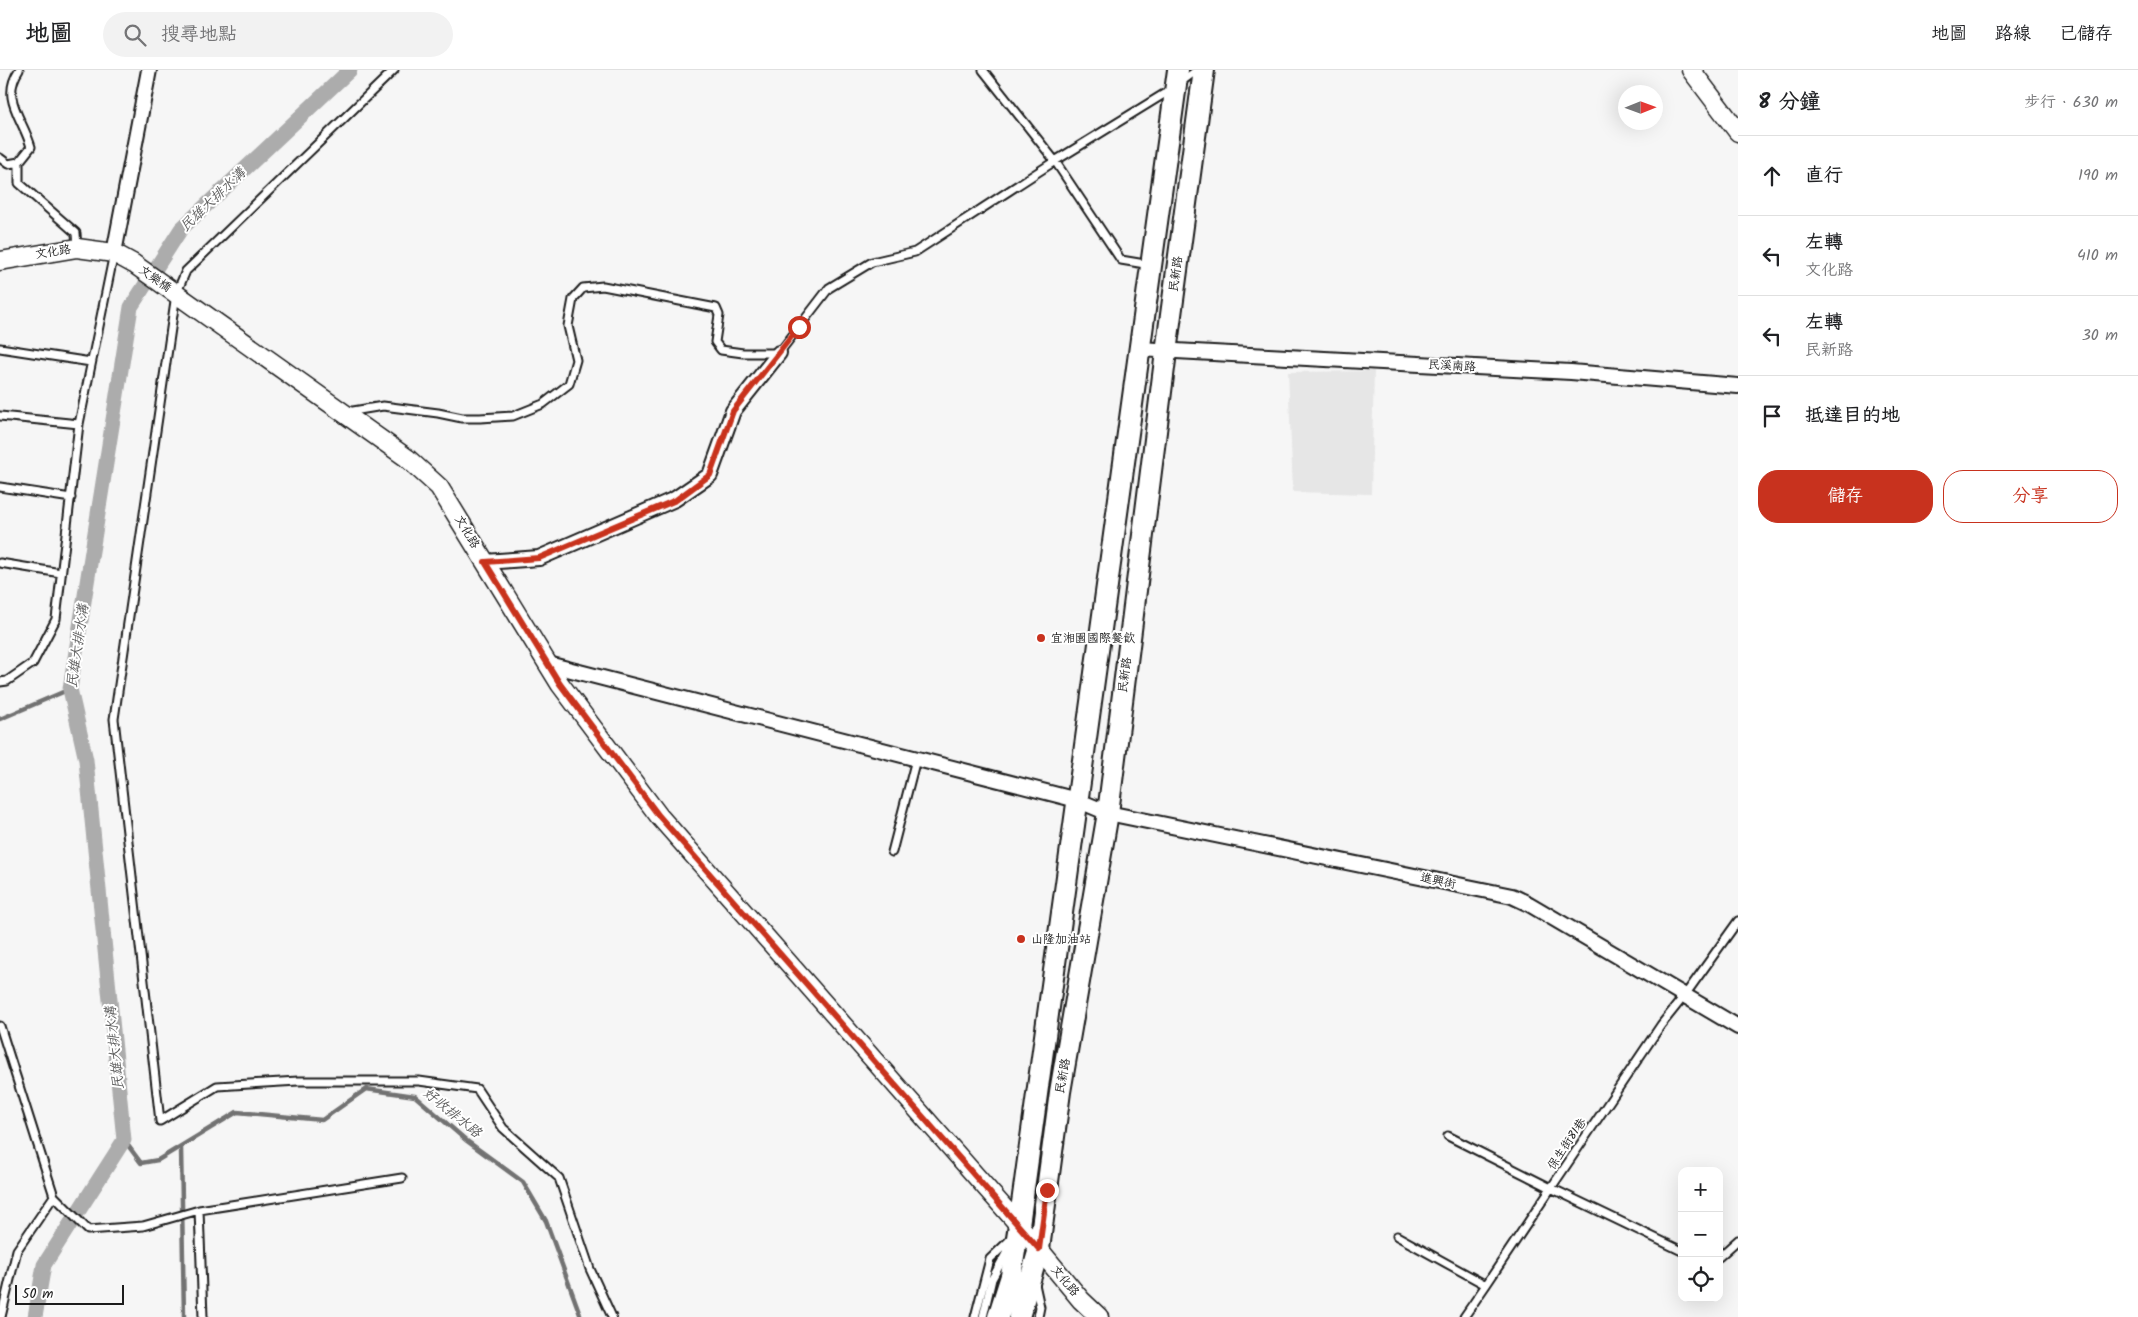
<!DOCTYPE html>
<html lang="zh-TW">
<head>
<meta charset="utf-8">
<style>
  :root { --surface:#fff; --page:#f2f2f2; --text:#202124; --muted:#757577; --line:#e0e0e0; --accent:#c8321e }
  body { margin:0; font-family:Kalam,"LXGW WenKai TC",sans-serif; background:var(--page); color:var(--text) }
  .controls { position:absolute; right:15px; bottom:15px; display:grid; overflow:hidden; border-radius:10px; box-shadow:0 5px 20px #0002 }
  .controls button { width:45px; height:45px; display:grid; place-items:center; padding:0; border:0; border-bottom:1px solid var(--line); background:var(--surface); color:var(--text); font:25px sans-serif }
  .compass { position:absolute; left:1618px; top:15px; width:45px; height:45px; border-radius:50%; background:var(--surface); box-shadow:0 5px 20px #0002; rotate:89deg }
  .scale { position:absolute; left:15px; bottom:12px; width:109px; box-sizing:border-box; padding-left:5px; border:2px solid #1c1c1c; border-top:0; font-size:14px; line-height:18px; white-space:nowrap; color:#1c1c1c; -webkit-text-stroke:4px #fff; paint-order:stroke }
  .stop { position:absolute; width:15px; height:15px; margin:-11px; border:4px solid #c8321e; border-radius:50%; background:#fff }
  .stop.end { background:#c8321e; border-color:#fff; box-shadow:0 1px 5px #0008 }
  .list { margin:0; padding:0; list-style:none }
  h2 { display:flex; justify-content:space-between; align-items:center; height:65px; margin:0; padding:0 20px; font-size:21px }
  h2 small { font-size:16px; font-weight:400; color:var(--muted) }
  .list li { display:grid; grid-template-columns:32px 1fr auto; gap:15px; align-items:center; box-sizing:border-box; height:80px; padding:0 20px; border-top:1px solid var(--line) }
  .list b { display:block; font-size:19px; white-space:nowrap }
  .list p { margin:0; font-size:16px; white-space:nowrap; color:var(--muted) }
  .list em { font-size:16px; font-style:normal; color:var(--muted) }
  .actions { display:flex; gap:10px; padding:15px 20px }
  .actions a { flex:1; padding:11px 0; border:1px solid var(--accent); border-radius:20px; text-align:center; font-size:18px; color:var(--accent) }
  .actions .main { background:var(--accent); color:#fff }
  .icon { flex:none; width:28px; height:28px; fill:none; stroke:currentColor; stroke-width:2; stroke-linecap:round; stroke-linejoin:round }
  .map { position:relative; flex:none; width:1738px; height:1247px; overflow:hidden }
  header { display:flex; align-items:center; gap:30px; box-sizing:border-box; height:70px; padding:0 25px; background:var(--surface); border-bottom:1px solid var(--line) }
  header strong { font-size:24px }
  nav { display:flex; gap:28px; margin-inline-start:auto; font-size:18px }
  .search { width:350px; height:45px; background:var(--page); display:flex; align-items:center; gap:12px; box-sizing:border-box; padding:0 18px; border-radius:28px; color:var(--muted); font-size:19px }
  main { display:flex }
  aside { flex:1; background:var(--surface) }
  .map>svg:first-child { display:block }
  .built { fill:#e6e6e6 }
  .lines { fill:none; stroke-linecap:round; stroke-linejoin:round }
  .stream { stroke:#727272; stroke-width:4.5 }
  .canal { stroke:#acacac; stroke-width:15 }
  .service-casing { stroke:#1c1c1c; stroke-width:11 }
  .minor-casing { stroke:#1c1c1c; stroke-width:18 }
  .tertiary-casing { stroke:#1c1c1c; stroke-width:21 }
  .secondary-casing { stroke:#1c1c1c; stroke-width:24 }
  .service { stroke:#fff; stroke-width:7 }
  .minor { stroke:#fff; stroke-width:14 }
  .tertiary { stroke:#fff; stroke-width:18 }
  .secondary { stroke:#fff; stroke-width:20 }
  .route { stroke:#c8321e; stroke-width:6 }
  .poi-dot { fill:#c8321e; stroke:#fff; stroke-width:2 }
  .labels { text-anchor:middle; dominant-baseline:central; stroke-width:4; stroke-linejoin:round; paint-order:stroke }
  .street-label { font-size:12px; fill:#1c1c1c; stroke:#fff }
  .poi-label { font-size:12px; fill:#1c1c1c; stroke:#fff; text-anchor:start }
  .water-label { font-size:14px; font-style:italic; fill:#5d5d5d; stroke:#fff }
</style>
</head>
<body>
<header>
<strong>地圖</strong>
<div class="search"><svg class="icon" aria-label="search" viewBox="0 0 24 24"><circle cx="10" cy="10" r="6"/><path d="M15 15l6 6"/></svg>搜尋地點</div>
<nav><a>地圖</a><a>路線</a><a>已儲存</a></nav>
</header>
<main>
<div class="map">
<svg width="1738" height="1247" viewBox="0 0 1738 1247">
  <rect width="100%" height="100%" fill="#f6f6f6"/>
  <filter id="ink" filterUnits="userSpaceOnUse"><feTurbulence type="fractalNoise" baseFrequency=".02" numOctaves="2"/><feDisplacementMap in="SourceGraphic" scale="10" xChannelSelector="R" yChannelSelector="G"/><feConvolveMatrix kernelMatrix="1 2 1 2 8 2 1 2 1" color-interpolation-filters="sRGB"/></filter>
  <g filter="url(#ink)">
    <path class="built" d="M1374 301 1371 424 1293 422 1288 302Z"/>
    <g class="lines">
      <path class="stream" d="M0 649 70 619
        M124 1070 141 1093 158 1090 237 1042 322 1050 366 1019 415 1026 467 1071 523 1112 546 1151 581 1247
        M181 1077 184 1247"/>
      <path class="canal" d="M35 1247 44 1195 124 1070 86 690 70 619 131 237 181 159 350 0"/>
      <g class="service-casing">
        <path id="service" d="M394 0 186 201 176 224 114 649 160 1051 217 1016 298 1011H419L477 1019 503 1058 559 1108 590 1199 612 1247
          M983 0 1055 91 1121 190 1151 195
          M1181 12 1197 0
          M0 88 8 94 19 92 31 77C23 48 0 29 19 0
          M19 92V113L76 163 77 178
          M0 278 91 292
          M347 342 383 336 438 343 462 348H480L513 346 543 334 569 314 576 290 568 256 573 229 583 218 603 216 716 238 719 245 715 272 721 280 743 283H779L829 218 872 192 915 182 1055 91 1172 19
          M0 346 79 354
          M0 417 71 428
          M0 493 61 503
          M0 612 7 611 33 593 56 549 79 354 114 183
          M892 782 916 689
          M0 956 54 1126 88 1160 143 1156 199 1140 402 1108
          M1448 1066 1551 1118 1486 1215
          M199 1140 203 1247
          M1397 1166 1486 1215 1464 1247
          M1682 1181 1551 1118 1661 955 1685 925 1738 851
          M1719 1187 1738 1170
          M1035 1214 1040 1237 1038 1247
          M1 1247 17 1180 54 1126
          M975 1247 990 1189 1012 1168
          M983 1247 992 1209 1008 1180"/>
      </g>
      <g class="minor-casing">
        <path id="minor" d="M114 183 149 0
          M1139 279 1571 302 1738 316
          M485 492 539 488 675 429 710 405 733 341 779 283
          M548 594 1077 730 1108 743 1512 826 1529 834 1738 957"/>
      </g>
      <g class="tertiary-casing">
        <path id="tertiary" d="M1691 0 1738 62
          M0 191 77 178 114 183 134 194 407 388 439 417 560 614 659 746 1019 1155 1081 1230 1099 1247"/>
      </g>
      <g class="secondary-casing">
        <path id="secondary" d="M998 1247 1011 1206 1019 1155 1178 0
          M1019 1247 1039 1179 1060 1022 1108 743 1166 282 1204 0"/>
      </g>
      <use href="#service" class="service"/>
      <use href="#minor" class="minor"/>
      <use href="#tertiary" class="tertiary"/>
      <use href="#secondary" class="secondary"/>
    </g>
  </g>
  <g class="lines" filter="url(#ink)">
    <path class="route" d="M799 257 733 341 710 405 676 430 539 488 485 492 560 614 659 746 1039 1179 1047 1120"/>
  </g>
  <g class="poi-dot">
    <circle cx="1041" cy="568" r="5"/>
    <circle cx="1021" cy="869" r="5"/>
  </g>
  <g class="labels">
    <g class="street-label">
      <text transform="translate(53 182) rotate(-9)">文化路</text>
      <text transform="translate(1176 204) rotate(-82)">民新路</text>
      <text transform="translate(155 209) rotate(35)">文樂橋</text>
      <text transform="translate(1452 296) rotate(3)">民溪南路</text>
      <text transform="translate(467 462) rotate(59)">文化路</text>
      <text transform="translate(1125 605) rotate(-83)">民新路</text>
      <text transform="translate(1438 811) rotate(12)">進興街</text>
      <text transform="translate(1063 1006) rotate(-80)">民新路</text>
      <text transform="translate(1567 1074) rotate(-56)">保生街81巷</text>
      <text transform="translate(1065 1211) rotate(50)">文化路</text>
    </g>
    <g class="poi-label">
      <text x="1051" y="568">宜湘園國際餐飲</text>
      <text x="1031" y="869">山隆加油站</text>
    </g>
    <g class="water-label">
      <text transform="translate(213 130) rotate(-44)">民雄大排水溝</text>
      <text transform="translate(78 576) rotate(-82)">民雄大排水溝</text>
      <text transform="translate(115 978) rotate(-96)">民雄大排水溝</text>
      <text transform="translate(452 1043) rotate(39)">好收排水路</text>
    </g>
  </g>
</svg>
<div class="controls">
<button>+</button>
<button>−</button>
<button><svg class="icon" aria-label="locate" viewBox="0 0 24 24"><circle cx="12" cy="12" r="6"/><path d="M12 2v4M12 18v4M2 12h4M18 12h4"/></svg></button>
</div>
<svg class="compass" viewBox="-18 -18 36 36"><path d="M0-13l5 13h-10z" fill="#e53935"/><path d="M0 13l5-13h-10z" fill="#757577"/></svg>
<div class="scale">50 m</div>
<div class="stop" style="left:799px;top:257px"></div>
<div class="stop end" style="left:1047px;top:1120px"></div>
</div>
<aside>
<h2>8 分鐘<small>步行 · 630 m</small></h2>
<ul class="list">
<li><svg class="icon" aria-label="ahead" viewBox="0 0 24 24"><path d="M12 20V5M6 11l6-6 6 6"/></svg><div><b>直行</b></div><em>190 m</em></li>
<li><svg class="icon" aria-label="left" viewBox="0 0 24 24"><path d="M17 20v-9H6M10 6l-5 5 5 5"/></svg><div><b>左轉</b><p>文化路</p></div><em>410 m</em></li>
<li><svg class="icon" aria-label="left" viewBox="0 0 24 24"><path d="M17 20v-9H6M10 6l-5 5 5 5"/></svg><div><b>左轉</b><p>民新路</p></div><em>30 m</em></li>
<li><svg class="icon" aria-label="arrive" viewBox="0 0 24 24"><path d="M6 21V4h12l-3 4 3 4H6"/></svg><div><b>抵達目的地</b></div></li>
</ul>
<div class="actions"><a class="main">儲存</a><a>分享</a></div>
</aside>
</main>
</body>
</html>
